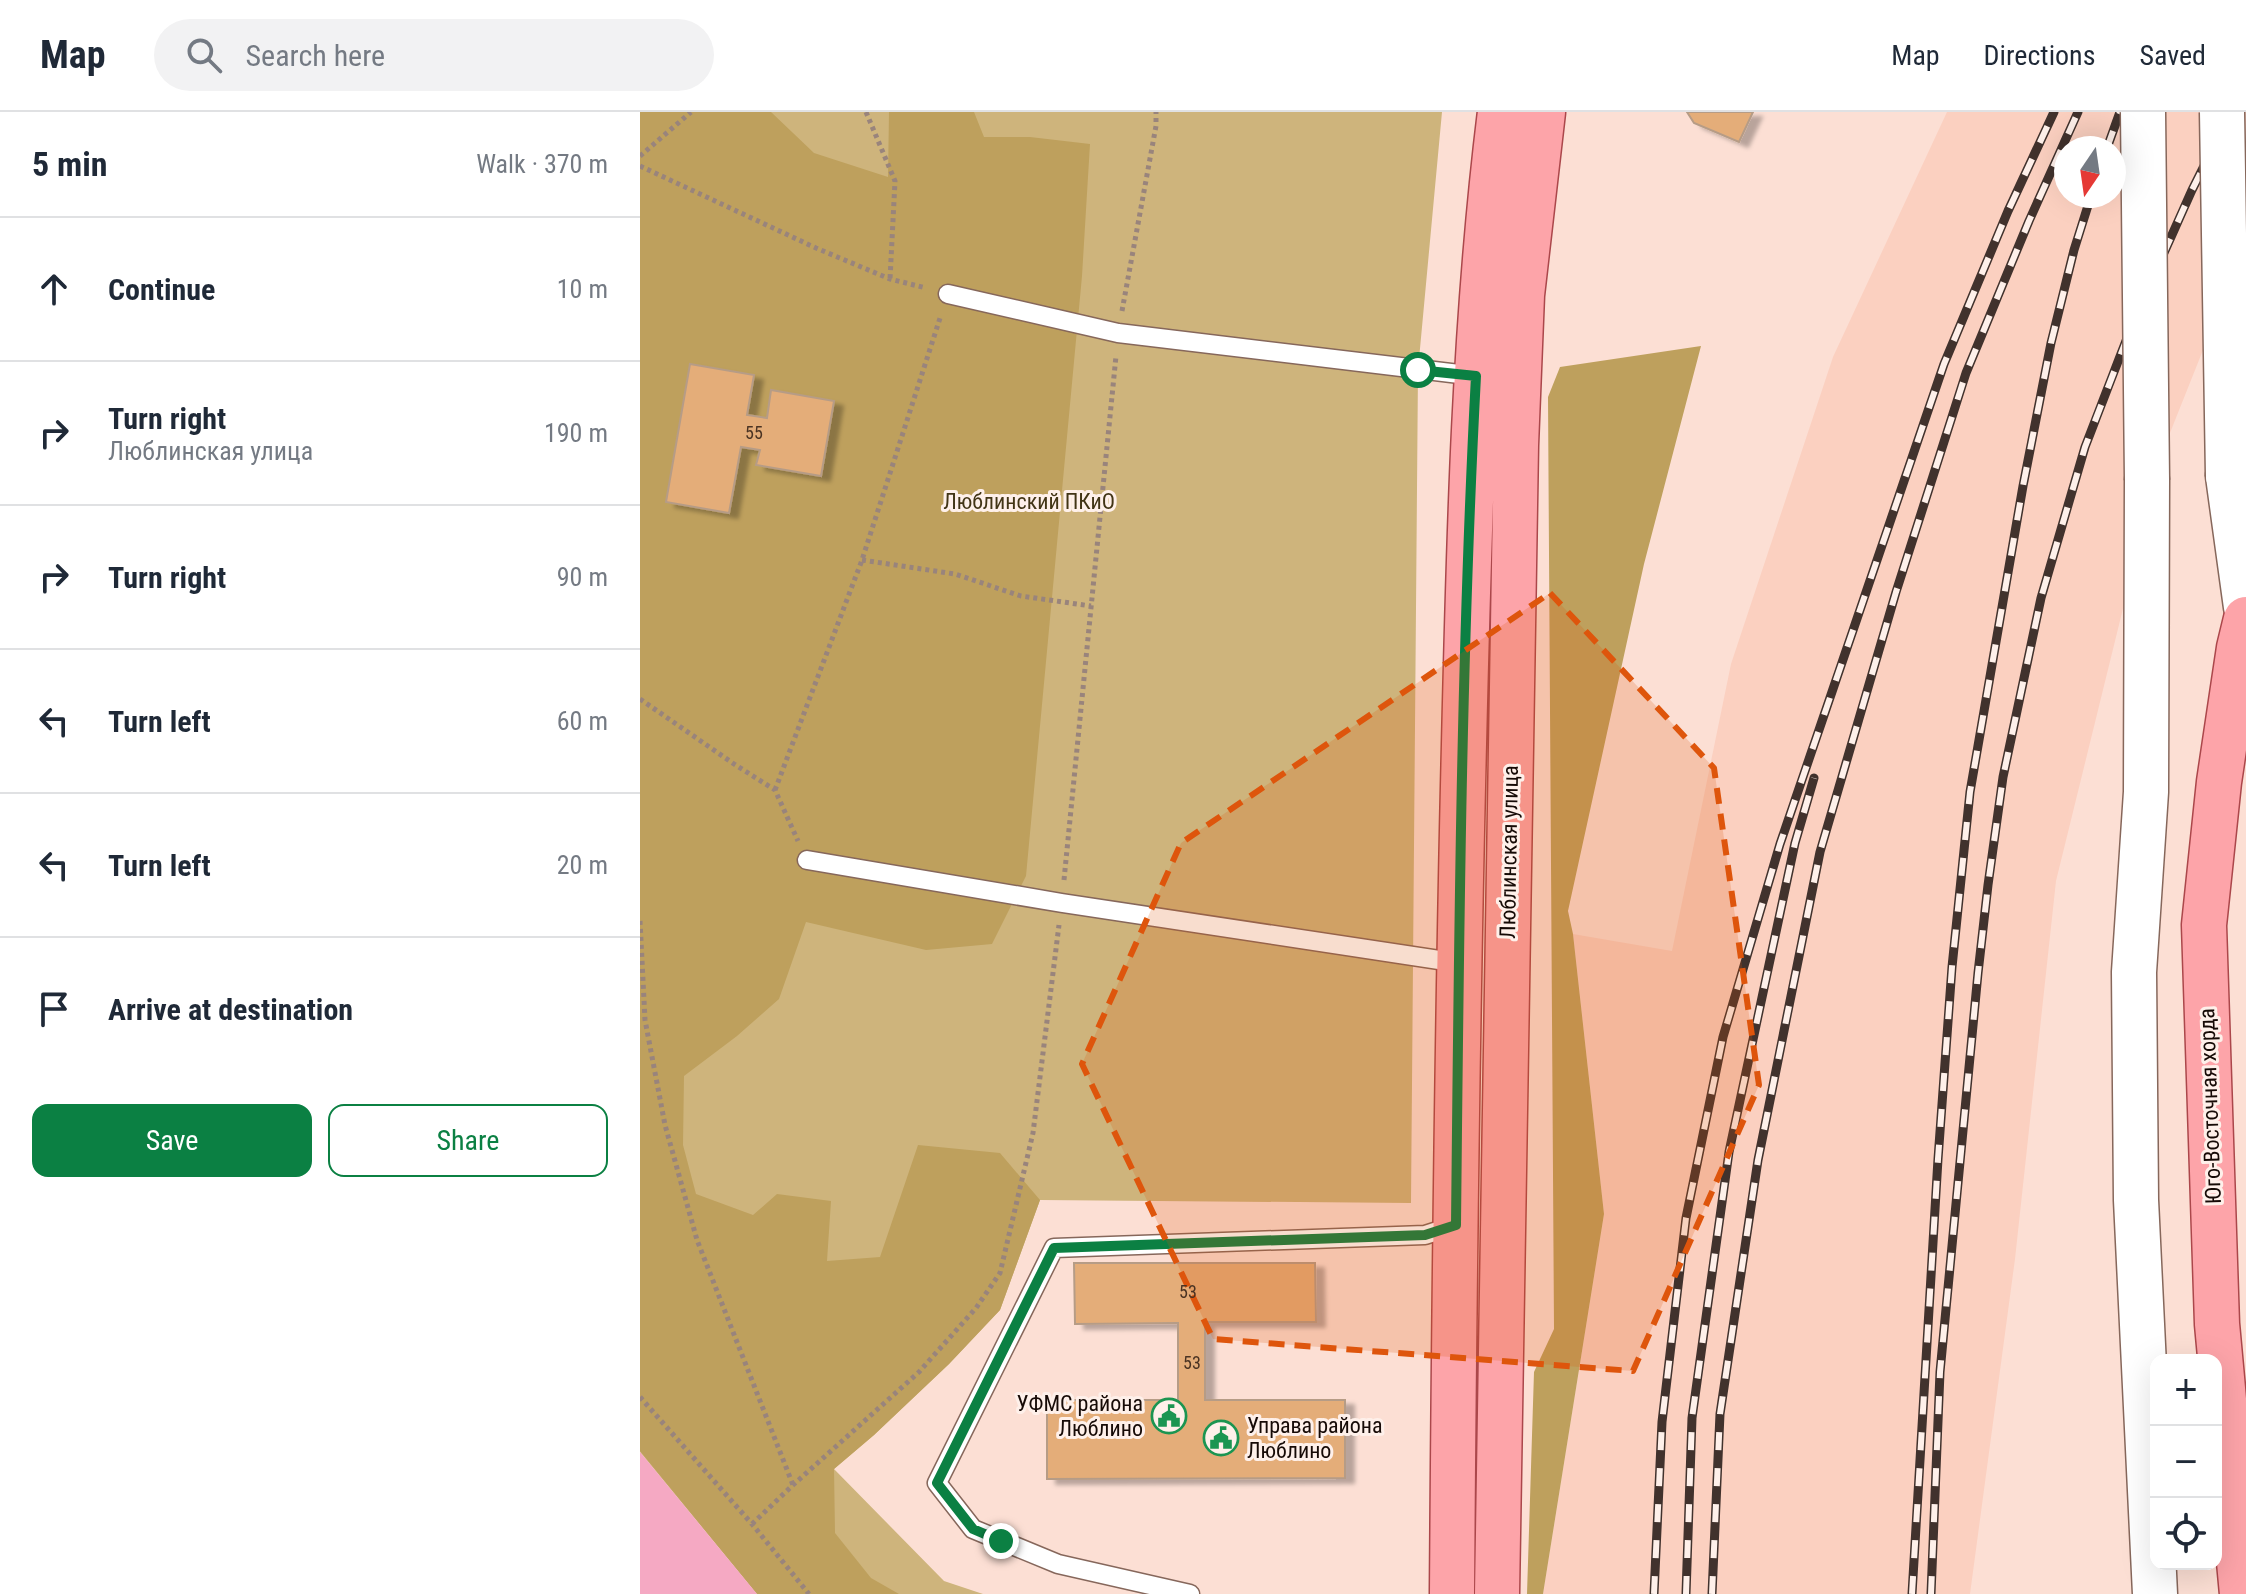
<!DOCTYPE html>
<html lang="en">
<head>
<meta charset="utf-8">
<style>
  :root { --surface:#fff; --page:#f2f2f3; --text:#1f2937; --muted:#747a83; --line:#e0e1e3; --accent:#0b8043 }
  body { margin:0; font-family:"Roboto Condensed",sans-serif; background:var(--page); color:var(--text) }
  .controls { position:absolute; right:24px; bottom:24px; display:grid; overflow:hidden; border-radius:16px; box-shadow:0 8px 32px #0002 }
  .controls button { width:72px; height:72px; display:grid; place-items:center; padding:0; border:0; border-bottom:2px solid var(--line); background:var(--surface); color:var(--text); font:40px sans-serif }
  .compass { position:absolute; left:1414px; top:24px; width:72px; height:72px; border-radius:50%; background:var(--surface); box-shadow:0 8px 32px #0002; rotate:193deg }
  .stop { position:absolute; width:24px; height:24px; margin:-18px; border:6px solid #0b8043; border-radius:50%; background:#fff }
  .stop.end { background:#0b8043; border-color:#fff; box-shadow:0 2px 8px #0008 }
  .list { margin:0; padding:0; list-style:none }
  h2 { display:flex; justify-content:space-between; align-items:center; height:104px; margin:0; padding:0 32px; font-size:34px }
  h2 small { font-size:26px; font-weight:400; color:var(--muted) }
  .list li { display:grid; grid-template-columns:52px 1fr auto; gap:24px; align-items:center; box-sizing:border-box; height:144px; padding:0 32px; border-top:2px solid var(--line) }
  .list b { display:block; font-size:30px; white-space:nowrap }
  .list p { margin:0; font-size:26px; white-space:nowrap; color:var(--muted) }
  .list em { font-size:26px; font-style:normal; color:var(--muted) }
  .actions { display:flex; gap:16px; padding:24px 32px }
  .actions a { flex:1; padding:18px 0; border:2px solid var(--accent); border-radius:16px; text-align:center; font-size:28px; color:var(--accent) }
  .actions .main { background:var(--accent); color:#fff }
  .icon { flex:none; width:44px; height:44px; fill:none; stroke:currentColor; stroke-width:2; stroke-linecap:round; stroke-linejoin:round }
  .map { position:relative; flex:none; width:1606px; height:1482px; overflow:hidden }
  header { display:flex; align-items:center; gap:48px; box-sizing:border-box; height:112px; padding:0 40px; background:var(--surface); border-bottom:2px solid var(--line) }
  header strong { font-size:38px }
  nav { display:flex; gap:44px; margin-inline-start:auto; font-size:28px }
  .search { width:560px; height:72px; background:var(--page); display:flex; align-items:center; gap:20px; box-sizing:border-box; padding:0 28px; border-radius:44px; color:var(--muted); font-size:30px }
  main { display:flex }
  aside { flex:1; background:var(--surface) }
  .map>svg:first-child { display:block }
  .built { fill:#fbd0c0; fill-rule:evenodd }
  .green { fill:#ceb47c }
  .forest { fill:#bea05d }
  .water { fill:#f5a9c3 }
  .building { fill:#e4ad79; stroke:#b69c86; stroke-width:2; filter:url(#shadow) }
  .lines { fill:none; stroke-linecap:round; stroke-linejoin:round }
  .lane-casing { stroke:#86675b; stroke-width:21 }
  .secondary-casing { stroke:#86675b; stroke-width:47 }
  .primary-casing { stroke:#ab474b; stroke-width:47 }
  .path { stroke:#99847c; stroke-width:5; stroke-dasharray:4 4; stroke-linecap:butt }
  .lane { stroke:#fff; stroke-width:18 }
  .secondary { stroke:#fff; stroke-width:44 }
  .primary { stroke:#fda4a9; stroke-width:44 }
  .rail-casing { stroke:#41322d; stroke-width:9 }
  .rail { stroke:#fef0ea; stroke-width:6; stroke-dasharray:18; stroke-linecap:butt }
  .secondary-bridge-casing { stroke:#86675b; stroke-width:47; stroke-linecap:butt }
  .secondary-bridge { stroke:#fff; stroke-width:44 }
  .route { stroke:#0b8043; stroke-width:10 }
  .marked { fill:#de550c; fill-opacity:0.2; stroke:#de550c; stroke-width:6; stroke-dasharray:16 10; stroke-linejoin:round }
  .labels { text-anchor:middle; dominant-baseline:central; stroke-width:6; stroke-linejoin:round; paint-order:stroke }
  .number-label { font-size:18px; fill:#4a3323 }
  .park-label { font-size:22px; fill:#423516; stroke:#fef0ea }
  .street-label { font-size:22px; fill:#160a06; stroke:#fef0ea }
  .poi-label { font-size:22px; fill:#160a06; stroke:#fef0ea; text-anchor:end }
</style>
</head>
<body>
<header>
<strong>Map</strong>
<div class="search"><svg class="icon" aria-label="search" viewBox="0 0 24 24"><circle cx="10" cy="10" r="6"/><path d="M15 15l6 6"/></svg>Search here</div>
<nav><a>Map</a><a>Directions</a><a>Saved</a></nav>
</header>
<main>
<aside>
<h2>5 min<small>Walk · 370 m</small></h2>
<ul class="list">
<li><svg class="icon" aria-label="ahead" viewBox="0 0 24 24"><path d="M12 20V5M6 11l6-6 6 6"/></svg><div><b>Continue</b></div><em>10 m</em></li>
<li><svg class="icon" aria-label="right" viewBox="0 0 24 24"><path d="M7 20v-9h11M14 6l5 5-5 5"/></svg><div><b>Turn right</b><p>Люблинская улица</p></div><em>190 m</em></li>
<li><svg class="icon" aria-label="right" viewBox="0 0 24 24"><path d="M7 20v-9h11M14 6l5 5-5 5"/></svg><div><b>Turn right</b></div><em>90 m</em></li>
<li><svg class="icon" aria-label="left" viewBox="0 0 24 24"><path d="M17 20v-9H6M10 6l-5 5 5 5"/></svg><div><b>Turn left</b></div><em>60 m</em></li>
<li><svg class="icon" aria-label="left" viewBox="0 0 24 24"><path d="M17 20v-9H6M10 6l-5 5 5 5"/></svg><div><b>Turn left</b></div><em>20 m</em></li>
<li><svg class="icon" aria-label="arrive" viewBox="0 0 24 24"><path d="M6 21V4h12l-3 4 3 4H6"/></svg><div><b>Arrive at destination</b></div></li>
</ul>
<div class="actions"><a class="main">Save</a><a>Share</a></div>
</aside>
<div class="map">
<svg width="1606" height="1482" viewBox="0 0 1606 1482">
  <defs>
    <filter id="shadow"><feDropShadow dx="9" dy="5" stdDeviation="2" flood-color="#0004"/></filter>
  </defs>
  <rect width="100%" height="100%" fill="#fcdfd4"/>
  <path class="built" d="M1307 0H1606V130L1520 346 1416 769 1375 1147 1330 1482H903L964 1102 933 822 1032 839 1091 552 1193 245ZM1426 36H1474V84H1426Z"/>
  <path class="green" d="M0 0H802L778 258 771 1091 400 1088 360 1198 309 1252 234 1323 194 1357 304 1469 343 1482H117L0 1340Z"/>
  <path class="forest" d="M0 0H131L174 41 248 65 249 0H334L344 25H390L450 32 442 164 386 764 352 832 286 838 166 810 139 887 97 924 44 964 43 1033 56 1082 113 1103 137 1082 191 1089 187 1149 240 1145 278 1033 360 1041 400 1088 360 1198 309 1252 234 1323 194 1357 195 1421 231 1466 259 1482H117L0 1339Z
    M1061 234 1004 452 928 799 933 822 964 1102 903 1482H887L894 1260 914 1217 908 285 920 255Z"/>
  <path class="water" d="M0 1340 117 1482H0Z"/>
  <path class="building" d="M1047 0H1113L1099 30 1054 11Z
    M50 252 114 263 107 303 127 306 131 278 194 289 181 364 116 353 120 338 101 335 89 401 26 390Z
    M434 1151H675L676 1210H565V1288H705V1366L407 1367V1288H538V1211L435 1212Z"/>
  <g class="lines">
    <g class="lane-casing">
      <path id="lane" d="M308 182 478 221 836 264
        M167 748 422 791 819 851
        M550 1482 418 1452 333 1417 297 1371 414 1136 785 1123 816 1113"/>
    </g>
    <g class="secondary-casing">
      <path id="secondary" d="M1588 364 1606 495
        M1507 368 1506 680 1494 860 1496 1088 1515 1482"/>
    </g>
    <g class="primary-casing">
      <path id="primary" d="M812 1482C814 1199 817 916 824 632 829 421 834 210 860 0
        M857 1482 876 333 882 183 903 0
        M1602 1482 1577 1212 1564 813 1579 670 1599 536 1606 507"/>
    </g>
    <path class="path" d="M226 0 255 69 250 167
      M0 44 51 0
      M0 54 176 136 250 167 286 176
      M482 199 516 14V0
      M222 448 315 462 381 484 451 494
      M0 587 94 652 135 678 158 729
      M135 678 222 448 301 203
      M424 768 476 244
      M0 809 5 908 25 1013 57 1128 153 1373
      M0 1285 112 1412 169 1482
      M112 1412 153 1373 279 1260 336 1196 360 1161 393 1021 419 813"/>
    <use href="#lane" class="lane"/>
    <use href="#secondary" class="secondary"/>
    <use href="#primary" class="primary"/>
    <g class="rail-casing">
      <path id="rail" d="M1467 36 1480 0
        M1014 1482 1022 1310 1046 1106 1083 925 1140 732 1304 252 1368 99 1414 0
        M1046 1482 1052 1306 1089 1040 1155 731 1174 666
        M1072 1482 1080 1302 1118 1048 1180 740 1256 480 1326 261 1389 109 1438 0
        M1272 1482 1298 1047 1312 855 1330 680 1383 374 1411 231 1434 138 1451 84
        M1291 1482 1300 1260 1338 861 1348 773 1363 665 1401 486 1445 335 1494 208 1552 78 1591 0"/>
    </g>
    <use href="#rail" class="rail"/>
    <g class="secondary-bridge-casing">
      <path id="secondary-bridge" d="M1503 0 1507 368
        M1582 0 1588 364"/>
    </g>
    <use href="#secondary-bridge" class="secondary-bridge"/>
  </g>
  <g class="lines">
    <path class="route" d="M361 1429 333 1417 297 1371 414 1136 785 1123 816 1113C819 830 821 547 836 264L778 258"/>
  </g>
  <path class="marked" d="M910 481 1074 656 1119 973 993 1259 573 1227 442 952 541 731Z"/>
  <defs>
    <g id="civic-ring" transform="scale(1.8)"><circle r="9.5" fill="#fef0ea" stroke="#1b9551" stroke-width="1.5"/><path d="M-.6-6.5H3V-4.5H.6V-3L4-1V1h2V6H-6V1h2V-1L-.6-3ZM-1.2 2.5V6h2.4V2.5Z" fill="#1b9551"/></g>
  </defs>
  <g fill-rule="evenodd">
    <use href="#civic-ring" x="529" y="1304"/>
    <use href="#civic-ring" x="581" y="1326"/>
  </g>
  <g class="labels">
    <g class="number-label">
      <text x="114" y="320">55</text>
      <text x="548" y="1179">53</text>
      <text x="552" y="1250">53</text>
    </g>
    <g class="park-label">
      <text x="389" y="389">Люблинский ПКиО</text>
    </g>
    <g class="street-label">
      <text transform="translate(869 740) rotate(-89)">Люблинская улица</text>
      <text transform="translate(1570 994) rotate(-92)">Юго-Восточная хорда</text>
    </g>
    <g class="poi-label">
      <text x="503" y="1291">УФМС района<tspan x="503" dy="25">Люблино</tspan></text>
      <text x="607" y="1313" text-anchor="start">Управа района<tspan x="607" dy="25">Люблино</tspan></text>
    </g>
  </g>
</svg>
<div class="controls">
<button>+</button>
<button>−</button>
<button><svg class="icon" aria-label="locate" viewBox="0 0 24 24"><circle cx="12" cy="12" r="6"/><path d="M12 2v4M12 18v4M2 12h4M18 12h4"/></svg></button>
</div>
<svg class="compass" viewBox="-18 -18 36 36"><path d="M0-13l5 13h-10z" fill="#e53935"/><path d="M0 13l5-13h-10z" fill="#747a83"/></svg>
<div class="stop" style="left:778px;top:258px"></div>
<div class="stop end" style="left:361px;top:1429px"></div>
</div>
</main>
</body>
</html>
